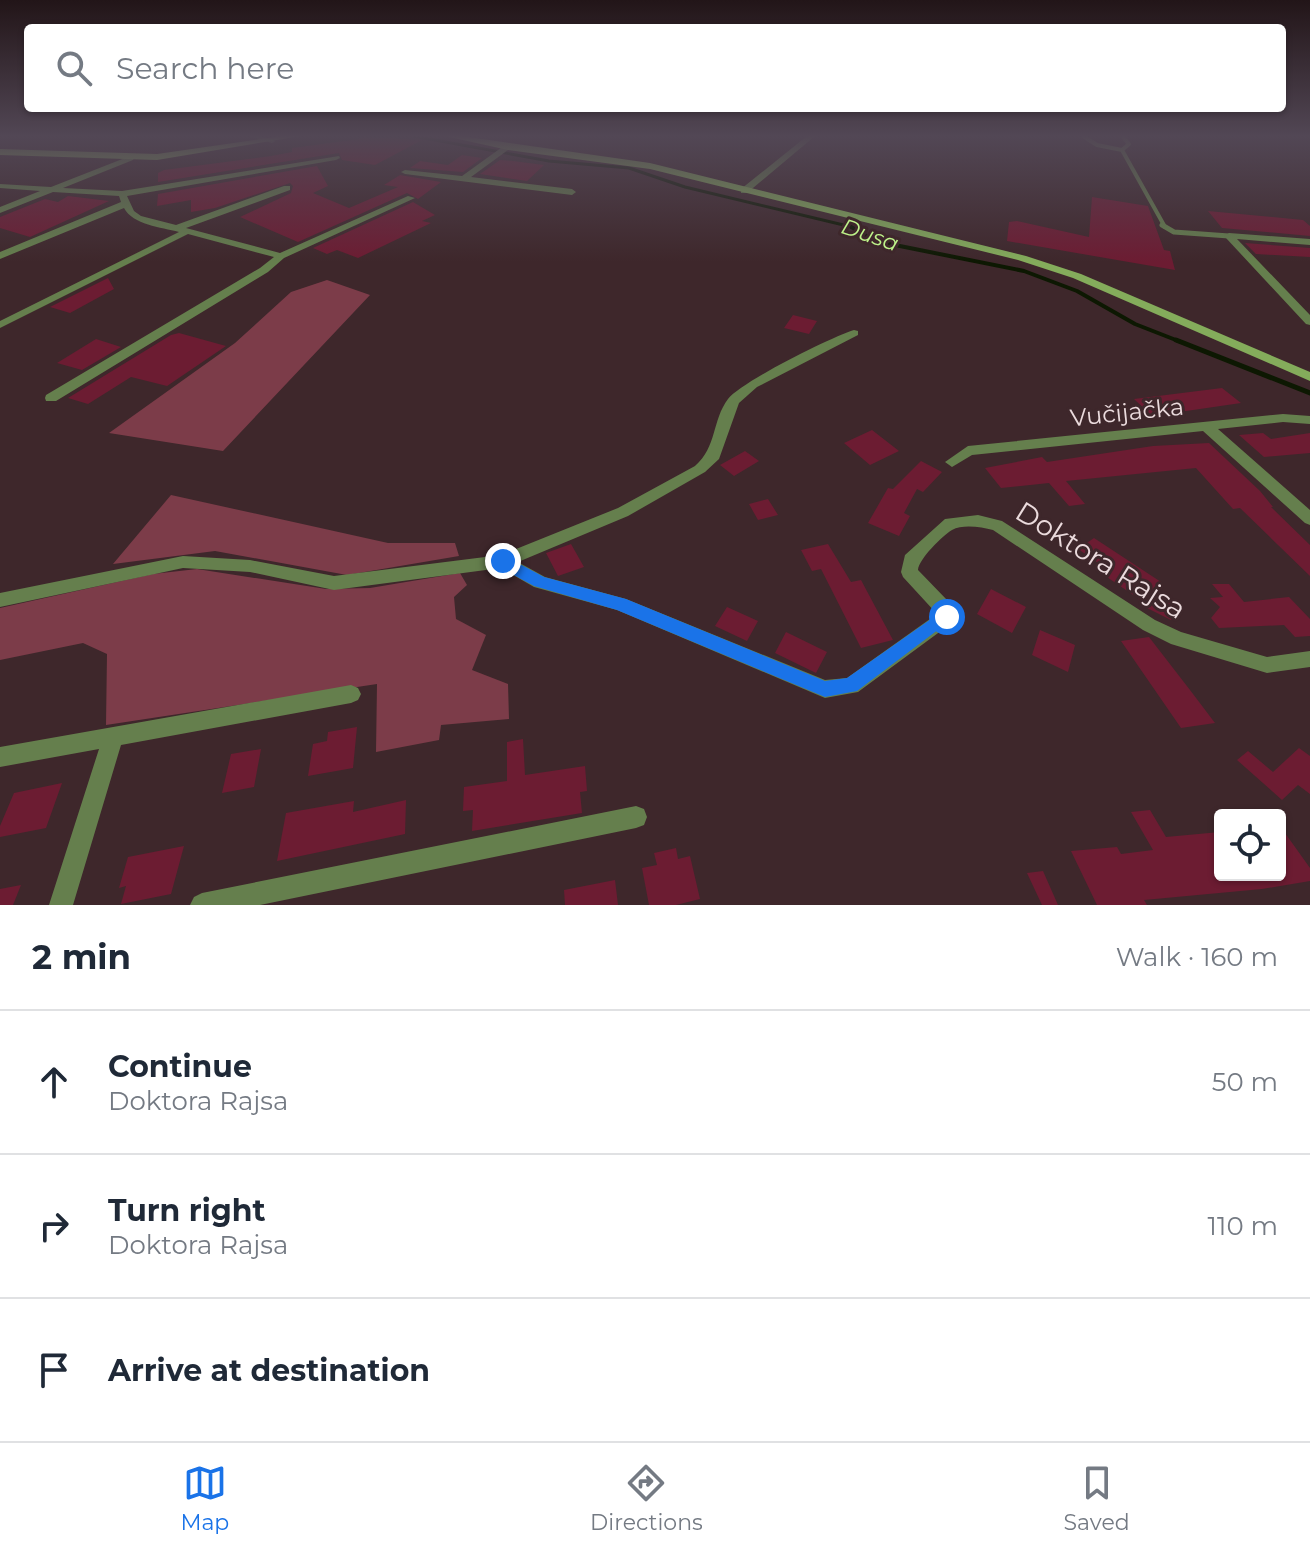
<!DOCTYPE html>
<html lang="en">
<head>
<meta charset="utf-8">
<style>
  :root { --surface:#fff; --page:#f2f2f3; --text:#1f2937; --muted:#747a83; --line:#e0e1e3; --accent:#1a73e8 }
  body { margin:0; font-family:Montserrat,sans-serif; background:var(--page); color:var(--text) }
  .controls { position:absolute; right:24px; bottom:24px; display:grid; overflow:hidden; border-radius:8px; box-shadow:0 2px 6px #0004 }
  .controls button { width:72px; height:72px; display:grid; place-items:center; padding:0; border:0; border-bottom:2px solid var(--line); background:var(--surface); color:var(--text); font:40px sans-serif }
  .stop { position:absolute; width:24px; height:24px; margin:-18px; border:6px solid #1a73e8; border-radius:50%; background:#fff }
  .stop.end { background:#1a73e8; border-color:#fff; box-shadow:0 2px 8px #0008 }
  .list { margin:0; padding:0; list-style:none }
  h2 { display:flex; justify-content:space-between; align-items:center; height:104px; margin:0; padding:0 32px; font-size:34px }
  h2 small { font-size:26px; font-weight:400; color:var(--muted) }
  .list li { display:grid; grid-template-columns:52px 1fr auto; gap:24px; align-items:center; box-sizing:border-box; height:144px; padding:0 32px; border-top:2px solid var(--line) }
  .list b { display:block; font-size:30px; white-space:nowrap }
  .list p { margin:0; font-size:26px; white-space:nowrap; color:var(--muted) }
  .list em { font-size:26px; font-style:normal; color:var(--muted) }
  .icon { flex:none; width:44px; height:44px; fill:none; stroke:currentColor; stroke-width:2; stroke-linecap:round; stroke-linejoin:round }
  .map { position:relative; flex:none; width:1310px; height:905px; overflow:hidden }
  .search { position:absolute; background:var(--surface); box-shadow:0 2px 6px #0004; left:24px; right:24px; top:24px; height:88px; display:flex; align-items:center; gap:20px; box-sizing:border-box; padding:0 28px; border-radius:8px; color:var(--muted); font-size:30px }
  .sheet { height:536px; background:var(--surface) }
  nav { display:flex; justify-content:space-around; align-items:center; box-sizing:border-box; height:112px; border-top:2px solid var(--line); background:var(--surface); font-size:22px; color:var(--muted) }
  nav a { display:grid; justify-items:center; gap:4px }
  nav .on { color:var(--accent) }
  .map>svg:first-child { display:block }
  .green { fill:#7c3c49 }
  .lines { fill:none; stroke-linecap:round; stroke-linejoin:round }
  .stream-far2 { stroke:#0d1802; stroke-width:3 }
  .stream-far1 { stroke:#0d1802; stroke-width:4 }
  .stream { stroke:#0d1802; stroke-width:5 }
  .building { fill:#6c1c32 }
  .service-far1 { stroke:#657f4d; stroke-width:4 }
  .service { stroke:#657f4d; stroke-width:5 }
  .minor { fill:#657f4d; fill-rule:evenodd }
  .secondary { fill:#84ac5b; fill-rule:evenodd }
  .route { fill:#1a73e8 }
  .labels { text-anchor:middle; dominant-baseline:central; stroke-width:6; stroke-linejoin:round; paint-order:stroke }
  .far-water-label { font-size:22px; font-style:italic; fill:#bef38a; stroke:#3e272b }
  .street-label { font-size:24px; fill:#ebdbdd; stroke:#3e272b }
  .near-street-label { font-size:28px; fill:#ebdbdd; stroke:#3e272b }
</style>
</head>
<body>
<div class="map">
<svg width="1310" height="905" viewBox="0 0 1310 905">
  <rect width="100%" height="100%" fill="#3e272b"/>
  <path class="green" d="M327 280 370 295 223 451 109 433 235 343 291 292Z
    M171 495 388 543H455L459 556 347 575 215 551 113 564Z
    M197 569 326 589 370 588 460 573 467 585 454 597 456 619 486 635 472 670 508 684 509 719 441 725 439 740 376 752 377 684 106 725 107 654 83 643 0 660V608L153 574Z"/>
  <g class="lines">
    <path class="stream-far2" d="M413 136 549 161 629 168 685 187 852 227"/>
    <path class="stream-far1" d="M848 225 875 241 1024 271 1077 291 1135 324 1181 342"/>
    <path class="stream" d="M1176 340 1310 393"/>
  </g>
  <path class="building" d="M359 136 422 140 375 165 342 160 339 153 158 182V173L164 170 271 156 292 152V148L359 139Z
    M462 155 482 158 463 172 410 168 420 161 448 165Z
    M500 160 513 161 544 165 527 181 480 174Z
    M317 166 328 186 313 193 349 208 398 187 384 185 400 175 441 182 418 199 407 193 298 242 240 217 291 193 293 186 290 183 215 208 191 212V200L157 206 158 194Z
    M68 196 109 201 30 237 0 228V217L45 199 58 202Z
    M1092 197 1148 206 1164 250 1170 251 1175 270 1007 241 1009 222 1017 221 1089 237Z
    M413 202 435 215 422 221 431 223 358 258 337 250 327 254 313 248Z
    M1208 211 1303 220 1310 226V236L1222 228Z
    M1245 243 1310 248V257L1256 254Z
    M108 278 114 289 70 313 50 307Z
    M793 315 817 321 809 334 784 328Z
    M179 333 226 346 167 386 131 377 88 404 68 398 171 335Z
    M96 339 121 347 82 370 57 363Z
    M1222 388 1241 403 1152 416 1134 399Z
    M872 430 899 451 870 465 844 443Z
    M1263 433 1271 439 1310 433V453L1264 457 1239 435Z
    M1209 443 1260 491 1273 507H1271L1310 545V576L1240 508 1233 509 1196 468 1066 481 1085 504 1069 506 1049 483 1001 488 985 468 1042 457 1047 462 1153 446Z
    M745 451 759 461 734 476 720 465Z
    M921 461 942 472 923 492 917 489 904 513 910 516 899 536 868 523 888 488 893 489Z
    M768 499 778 515 758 520 749 504Z
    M1094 538 1161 582 1154 589 1179 602 1171 620 1147 608 1148 605 1098 571 1104 567 1078 549Z
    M571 544 584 567 558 576 546 553Z
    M828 544 851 582 861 580 893 640 861 648 821 569 812 571 801 550Z
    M1212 584H1229L1244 602 1289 597 1310 619V636L1295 637 1284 625 1219 628 1211 618 1220 607 1210 598 1223 597Z
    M991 589 1026 607 1012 633 977 614Z
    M727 607 758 621 747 641 715 626Z
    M1040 630 1075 645 1068 672 1032 655Z
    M786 632 827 652 816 673 775 653Z
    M1149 637 1190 690 1215 723 1181 728 1121 641Z
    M357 727 353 768 308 776 313 744 327 741 328 732Z
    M523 739 525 775 585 766 587 791 580 792 582 813 472 831 473 810 463 811 464 787 507 781V742Z
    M1299 748 1310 756V794L1298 785 1282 800 1237 760 1248 751 1273 772Z
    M261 749 254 787 222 793 231 754Z
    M62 783 46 828 0 837V826L14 793Z
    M406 800 405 834 277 861 286 813 354 801 353 812Z
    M1150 810 1166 837 1220 832V875H1280V826L1310 868V881L1262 889 1144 900 1147 905H1097L1071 851 1117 847 1121 854 1153 850 1131 812Z
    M184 846 171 894 121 904 126 886 119 888 128 857Z
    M676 848 678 859 690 856 700 899 676 905H649L642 868 657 865 654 853Z
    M1043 871 1058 905H1042L1027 873Z
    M615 880 618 905H565L564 890Z
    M21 885 13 905H0V889Z"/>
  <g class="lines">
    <path class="service-far1" d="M1083 136 1097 145 1122 150
      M1122 136 1129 144 1122 150
      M1122 150 1165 227"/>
    <path class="service" d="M1162 225 1174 232 1229 236"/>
    <path class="minor" d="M249 136H260L276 141 272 143Z
      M807 136H815L747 193H741V189Z
      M505 145 512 147 471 177 572 189 576 192 572 195 405 174 401 172 405 170 462 176Z
      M130 156 134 158 133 160 63 188 122 191 339 156 340 158 336 160 127 196 134 211 141 216 176 225 284 186H290V190L186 228 280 253 408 196 415 198 284 258 268 272 56 401H46L45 398 46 395 260 268 274 257 188 234 0 328V321L179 232C161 227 133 225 124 208L0 259V252L121 202 119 196 53 192 0 213V207L40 191 0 188V184L51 187Z
      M1229 233 1310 239V245L1237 239 1310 315V325L1306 324 1226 238 1224 236Z
      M854 330 858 331V335L757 387 739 403 719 459 705 472 628 516 518 562 545 577 626 599 825 680 847 678 937 614 903 577 901 572 905 555 945 519 978 515 1002 521 1155 620 1181 632 1267 657 1310 651V667L1267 673 1171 644 1143 630 993 530C981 527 963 524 952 530 942 536 919 559 918 570L947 600 956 617 953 622 858 692 825 698 617 610 534 587 501 568 334 590 250 572 183 568 0 607V593L183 556 250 560 334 576 501 555 618 508 695 466C717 447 712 420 728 399 741 382 831 337 854 330Z
      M1283 414 1310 416V424L1283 422 1218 429 1310 510V525L1305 523 1203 431 972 455 952 467 945 462 968 446Z
      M351 685 358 688 361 694 358 700 351 703 121 745 73 905H49L99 749 0 767V747Z
      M636 806 644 809 647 817 644 825 636 828 260 905H190L194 897 202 893Z"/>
    <path class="secondary" d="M282 136H301L157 160 0 155V149L157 154Z
      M445 136H461L650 163 1026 256 1081 274 1310 372V381L1073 278 1018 260 650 169 508 150Z"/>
  </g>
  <linearGradient id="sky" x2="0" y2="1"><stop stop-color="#221518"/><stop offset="0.52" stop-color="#524755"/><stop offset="1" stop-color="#524755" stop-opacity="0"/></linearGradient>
  <rect width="1310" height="262" fill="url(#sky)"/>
  <path class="route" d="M503 555 544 577 626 599 825 681 847 678 941 612H953L955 617 857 691 825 697 617 610 534 586 497 566V557Z"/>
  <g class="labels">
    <g class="far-water-label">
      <text transform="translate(870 235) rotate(19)">Dusa</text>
    </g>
    <g class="street-label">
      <text transform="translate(1127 412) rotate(-6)">Vučijačka</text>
    </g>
    <g class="near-street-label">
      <text transform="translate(1101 560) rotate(32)">Doktora Rajsa</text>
    </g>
  </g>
</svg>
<div class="controls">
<button><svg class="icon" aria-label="locate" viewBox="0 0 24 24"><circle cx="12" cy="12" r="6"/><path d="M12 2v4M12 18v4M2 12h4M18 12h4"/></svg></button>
</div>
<div class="stop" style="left:947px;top:617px"></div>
<div class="stop end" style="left:503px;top:561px"></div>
<div class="search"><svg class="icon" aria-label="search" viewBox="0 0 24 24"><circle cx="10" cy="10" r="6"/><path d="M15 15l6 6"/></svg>Search here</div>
</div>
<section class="sheet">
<h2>2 min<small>Walk · 160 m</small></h2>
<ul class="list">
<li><svg class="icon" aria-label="ahead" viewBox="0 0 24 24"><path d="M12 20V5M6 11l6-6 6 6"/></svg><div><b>Continue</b><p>Doktora Rajsa</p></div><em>50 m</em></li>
<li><svg class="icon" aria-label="right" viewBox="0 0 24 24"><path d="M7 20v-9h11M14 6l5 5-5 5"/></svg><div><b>Turn right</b><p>Doktora Rajsa</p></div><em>110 m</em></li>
<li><svg class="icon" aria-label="arrive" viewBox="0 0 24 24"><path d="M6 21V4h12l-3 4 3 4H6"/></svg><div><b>Arrive at destination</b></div></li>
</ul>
</section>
<nav>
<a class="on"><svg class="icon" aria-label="map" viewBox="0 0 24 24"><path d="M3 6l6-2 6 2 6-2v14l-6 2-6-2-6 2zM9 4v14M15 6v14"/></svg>Map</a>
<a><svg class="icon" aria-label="directions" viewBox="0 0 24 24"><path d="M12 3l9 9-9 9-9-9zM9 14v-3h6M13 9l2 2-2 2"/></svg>Directions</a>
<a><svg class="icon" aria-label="saved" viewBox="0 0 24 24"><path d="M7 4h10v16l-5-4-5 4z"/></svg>Saved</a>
</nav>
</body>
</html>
